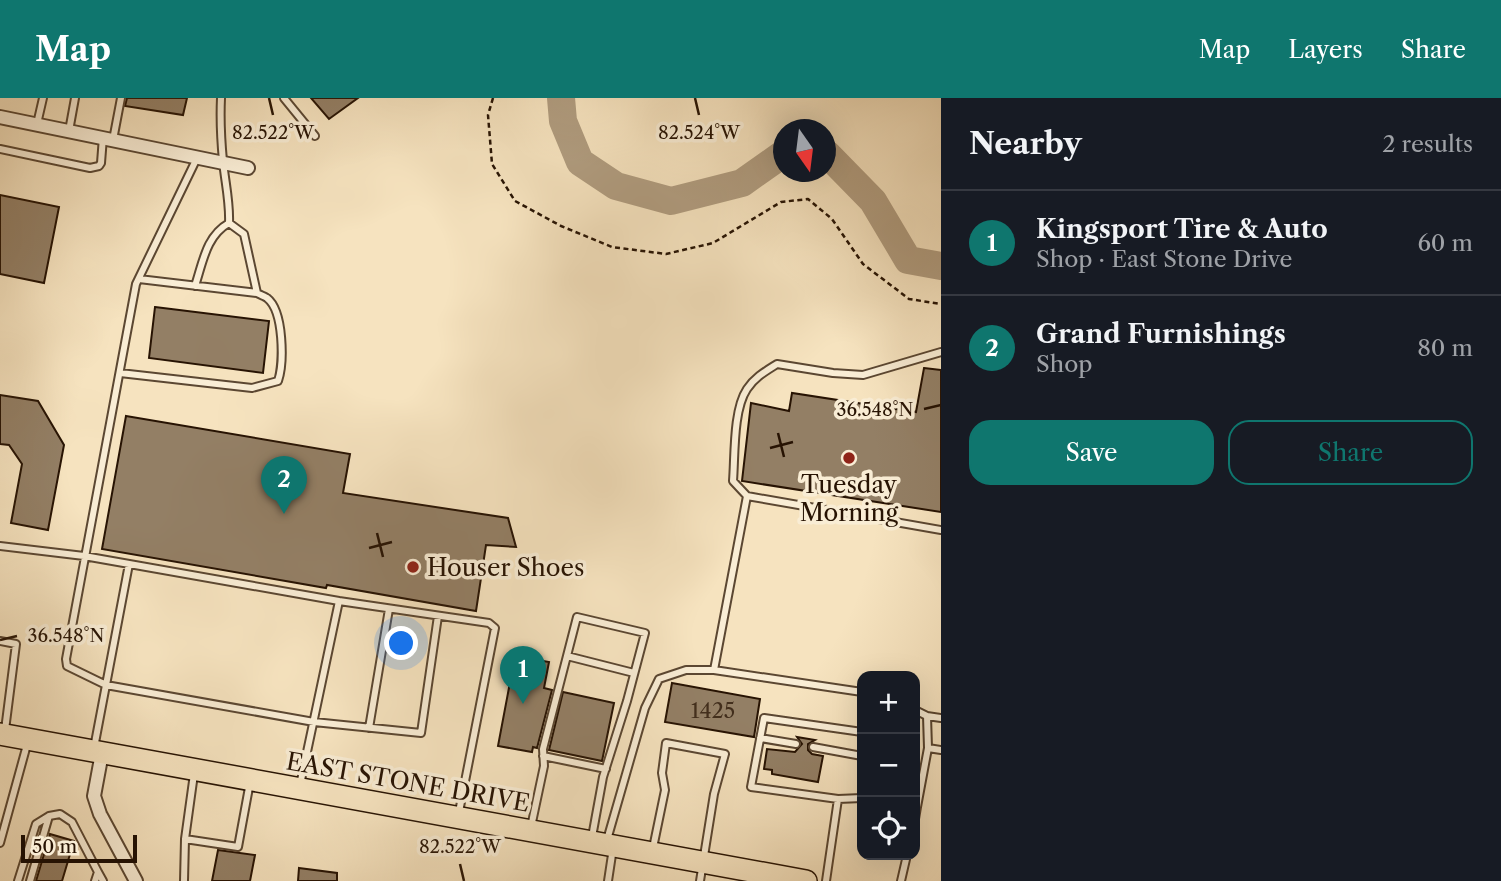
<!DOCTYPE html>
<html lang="en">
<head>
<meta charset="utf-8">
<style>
  :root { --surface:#171b24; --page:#20242c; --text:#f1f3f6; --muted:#9ea1a6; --line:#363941; --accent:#0f766e }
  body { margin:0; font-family:"Libre Caslon Text",serif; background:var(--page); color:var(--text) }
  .controls { position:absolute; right:21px; bottom:21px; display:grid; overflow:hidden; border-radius:14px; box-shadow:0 7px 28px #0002 }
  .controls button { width:63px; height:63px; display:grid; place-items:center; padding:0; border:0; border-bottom:2px solid var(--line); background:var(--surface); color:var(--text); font:35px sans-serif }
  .compass { position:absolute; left:773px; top:21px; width:63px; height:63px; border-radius:50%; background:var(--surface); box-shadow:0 7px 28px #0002; rotate:166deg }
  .scale { position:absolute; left:21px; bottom:18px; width:116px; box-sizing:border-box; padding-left:7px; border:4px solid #271303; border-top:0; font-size:19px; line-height:24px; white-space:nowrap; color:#271303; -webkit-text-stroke:5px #f9edd5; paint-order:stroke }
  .you { position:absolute; left:402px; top:546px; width:24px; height:24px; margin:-18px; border:5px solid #fff; border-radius:50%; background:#1a73e8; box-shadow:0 0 0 10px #1a73e833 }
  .badge { display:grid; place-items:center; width:46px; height:46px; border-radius:50%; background:var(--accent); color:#fff; font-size:23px; font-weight:700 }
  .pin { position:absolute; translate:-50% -58px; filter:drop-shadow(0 2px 4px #0008) }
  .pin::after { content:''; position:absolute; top:37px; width:24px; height:21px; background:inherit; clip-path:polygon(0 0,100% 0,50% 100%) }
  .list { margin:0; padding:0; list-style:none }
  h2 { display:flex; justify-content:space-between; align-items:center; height:91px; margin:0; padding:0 28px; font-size:30px }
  h2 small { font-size:23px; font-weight:400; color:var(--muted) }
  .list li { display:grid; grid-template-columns:46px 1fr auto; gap:21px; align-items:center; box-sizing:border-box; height:105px; padding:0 28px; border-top:2px solid var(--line) }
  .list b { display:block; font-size:26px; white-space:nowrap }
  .list p { margin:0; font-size:23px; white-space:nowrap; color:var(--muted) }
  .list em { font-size:23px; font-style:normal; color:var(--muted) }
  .actions { display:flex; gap:14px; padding:21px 28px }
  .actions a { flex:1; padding:16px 0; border:2px solid var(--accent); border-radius:21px; text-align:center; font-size:24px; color:var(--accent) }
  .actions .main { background:var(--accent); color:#fff }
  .icon { flex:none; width:38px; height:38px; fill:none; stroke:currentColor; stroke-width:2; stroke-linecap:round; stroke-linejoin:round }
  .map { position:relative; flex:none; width:941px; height:783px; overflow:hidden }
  header { display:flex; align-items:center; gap:42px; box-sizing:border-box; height:98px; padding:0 35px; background:var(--accent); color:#fff }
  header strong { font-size:33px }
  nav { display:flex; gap:38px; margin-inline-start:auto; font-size:24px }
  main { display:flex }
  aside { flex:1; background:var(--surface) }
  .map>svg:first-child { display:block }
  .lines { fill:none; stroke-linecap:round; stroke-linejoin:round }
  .river { stroke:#b09c7f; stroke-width:28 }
  .building { fill:#937f65; stroke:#271303; stroke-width:2 }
  .service-casing { stroke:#5b4732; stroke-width:10 }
  .minor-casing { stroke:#5b4732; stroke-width:16 }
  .trunk-casing { stroke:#271303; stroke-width:24 }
  .path { stroke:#271303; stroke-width:2.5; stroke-dasharray:5 3.5; stroke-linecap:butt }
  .service { stroke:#f9edd5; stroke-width:6 }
  .minor { stroke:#f9edd5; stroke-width:12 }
  .trunk { stroke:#f6e3bf; stroke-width:21 }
  .ticks { fill:none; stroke:#271303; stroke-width:2.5 }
  .poi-dot { fill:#8f2418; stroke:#f9edd5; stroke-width:2.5 }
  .labels { text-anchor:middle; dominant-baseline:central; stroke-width:7; stroke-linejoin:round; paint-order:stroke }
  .number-label { font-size:21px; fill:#422e1c }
  .poi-label { font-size:24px; fill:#271303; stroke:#f9edd5 }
  .street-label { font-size:24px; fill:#271303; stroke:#f9edd5 }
  .ticks-label { font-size:18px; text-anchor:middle; fill:#271303; stroke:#f9edd5; stroke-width:7; stroke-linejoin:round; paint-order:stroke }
</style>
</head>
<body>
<header>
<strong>Map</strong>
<nav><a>Map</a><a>Layers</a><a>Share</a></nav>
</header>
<main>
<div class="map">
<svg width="941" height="783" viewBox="0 0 941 783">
  <rect width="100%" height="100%" fill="#f6e3bf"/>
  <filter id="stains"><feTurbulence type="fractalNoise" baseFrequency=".00286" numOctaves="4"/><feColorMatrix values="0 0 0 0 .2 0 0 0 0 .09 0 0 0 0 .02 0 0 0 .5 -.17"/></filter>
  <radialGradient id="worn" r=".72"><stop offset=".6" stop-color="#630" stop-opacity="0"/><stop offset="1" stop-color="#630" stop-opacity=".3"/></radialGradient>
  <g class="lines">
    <path class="river" d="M561 0 563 23 580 64 616 88 671 103 742 85 783 56
      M825 57H828L873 103 908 162 941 168"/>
  </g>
  <path class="building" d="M127 0H187L183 17 125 8Z
    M311 0H358L329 21Z
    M0 97 59 109 44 185 0 176Z
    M155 209 269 223 263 275 149 260Z
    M924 270 941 272V414L742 383 751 305 789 313 792 295 916 314Z
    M0 297 38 303 64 347 48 432 11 425 22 366 9 347 0 346Z
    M126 318 350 356 343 395 508 420 516 449 486 447 476 513 327 487 326 490 102 451Z
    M515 558 549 564 544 590 552 592 537 650 533 649 532 654 498 648Z
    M672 585 760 601 754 639 665 624Z
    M563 594 614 605 602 663 549 652Z
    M797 639 815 642 808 646V652L812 656 823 658 818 684 772 676V672L764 671 767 651 795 654 802 646Z
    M50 736 74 743 62 783H36Z
    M218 752 255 757 250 783H212Z
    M299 770 337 775V783H298Z"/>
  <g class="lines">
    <g class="service-casing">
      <path id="service" d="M221 0C220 21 221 42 223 63 225 84 230 104 229 125L244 136 257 195
        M284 0 315 38
        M37 26 43 0
        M69 33 75 0
        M113 42 121 0
        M0 51 90 70 99 68 101 65 103 39
        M197 60 136 186 66 561 67 568 106 587 314 624 421 635 438 518
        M195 188C203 164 206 138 229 125
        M941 254 863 277 833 275 777 266C766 273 755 279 747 291 733 312 735 357 733 383L747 398 941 432
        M120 275 252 290 278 283C284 265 284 213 267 200 266 199 258 196 257 195L139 181
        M747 398 714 572 862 594
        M0 448 84 458 339 503
        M0 543 16 546 5 632
        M567 558 634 575
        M915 612 927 618
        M369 630 389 511
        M760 640 796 646
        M813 649 862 658
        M94 650 129 466
        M928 650 941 652
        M543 658 606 671
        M194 676 185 741 238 749 250 684
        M300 687 339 503 489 525 495 530 459 714
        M838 701 751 689 764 620 862 634
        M915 708 917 709 915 721
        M917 709 928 650 927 618 941 620
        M531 729 544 668 543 651 577 519 645 535 627 603 603 679 592 739
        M607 742 645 610 659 581 686 572H714
        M0 745 28 643
        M653 750 665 692 662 675 666 645 725 656 714 696 700 783
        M18 783 36 726 49 718 60 716 72 724 98 774
        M30 783 49 718
        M95 783 98 774 103 783
        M184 783 185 741
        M608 783 613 750
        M826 783 838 701 862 700
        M901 783 907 757"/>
    </g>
    <g class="minor-casing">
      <path id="minor" d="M0 19 248 70
        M102 655 94 698 100 716 136 783"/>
    </g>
    <g class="trunk-casing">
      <path id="trunk" d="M0 636 806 783"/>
    </g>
    <path class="path" d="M493 0 488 17 492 66 515 103 561 128 612 149 666 156 713 145 781 104 808 101 832 121 863 166 909 201 941 206"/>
    <use href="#service" class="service"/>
    <use href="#minor" class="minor"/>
    <use href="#trunk" class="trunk"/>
  </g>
  <path class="ticks" d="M269 0 273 17M695 0 699 17M924 311 941 307M778 335 784 359M770 350 793 344M377 435 383 459M369 450 392 444M0 542 17 538M460 766 464 783"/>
  <g class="poi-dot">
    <circle cx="849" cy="360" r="7"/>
    <circle cx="413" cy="469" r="7"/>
  </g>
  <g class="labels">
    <g class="number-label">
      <text x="713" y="612">1425</text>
    </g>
    <g class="poi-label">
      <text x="849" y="386">Tuesday<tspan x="849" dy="28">Morning</tspan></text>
      <text x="427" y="469" text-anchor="start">Houser Shoes</text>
    </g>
    <g class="street-label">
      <text transform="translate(408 684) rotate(10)">EAST STONE DRIVE</text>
    </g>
  </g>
  <g class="ticks-label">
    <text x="273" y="41">82.522°W</text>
    <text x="699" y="41">82.524°W</text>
    <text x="875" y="318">36.548°N</text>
    <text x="66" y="544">36.548°N</text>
    <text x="460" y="755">82.522°W</text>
  </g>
  <rect width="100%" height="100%" filter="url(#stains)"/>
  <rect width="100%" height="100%" fill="url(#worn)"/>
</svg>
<div class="controls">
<button>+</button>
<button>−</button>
<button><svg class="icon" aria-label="locate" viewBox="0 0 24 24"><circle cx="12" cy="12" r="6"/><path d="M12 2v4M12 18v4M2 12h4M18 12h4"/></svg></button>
</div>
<svg class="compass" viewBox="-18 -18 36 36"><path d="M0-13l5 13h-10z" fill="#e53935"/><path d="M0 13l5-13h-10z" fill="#9ea1a6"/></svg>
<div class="scale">50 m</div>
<div class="you"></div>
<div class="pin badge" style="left:523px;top:606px">1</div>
<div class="pin badge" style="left:284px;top:416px">2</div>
</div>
<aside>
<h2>Nearby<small>2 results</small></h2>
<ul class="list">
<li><span class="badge">1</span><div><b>Kingsport Tire &amp; Auto</b><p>Shop · East Stone Drive</p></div><em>60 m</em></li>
<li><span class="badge">2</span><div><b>Grand Furnishings</b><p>Shop</p></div><em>80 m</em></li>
</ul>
<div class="actions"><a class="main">Save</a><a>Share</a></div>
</aside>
</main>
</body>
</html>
